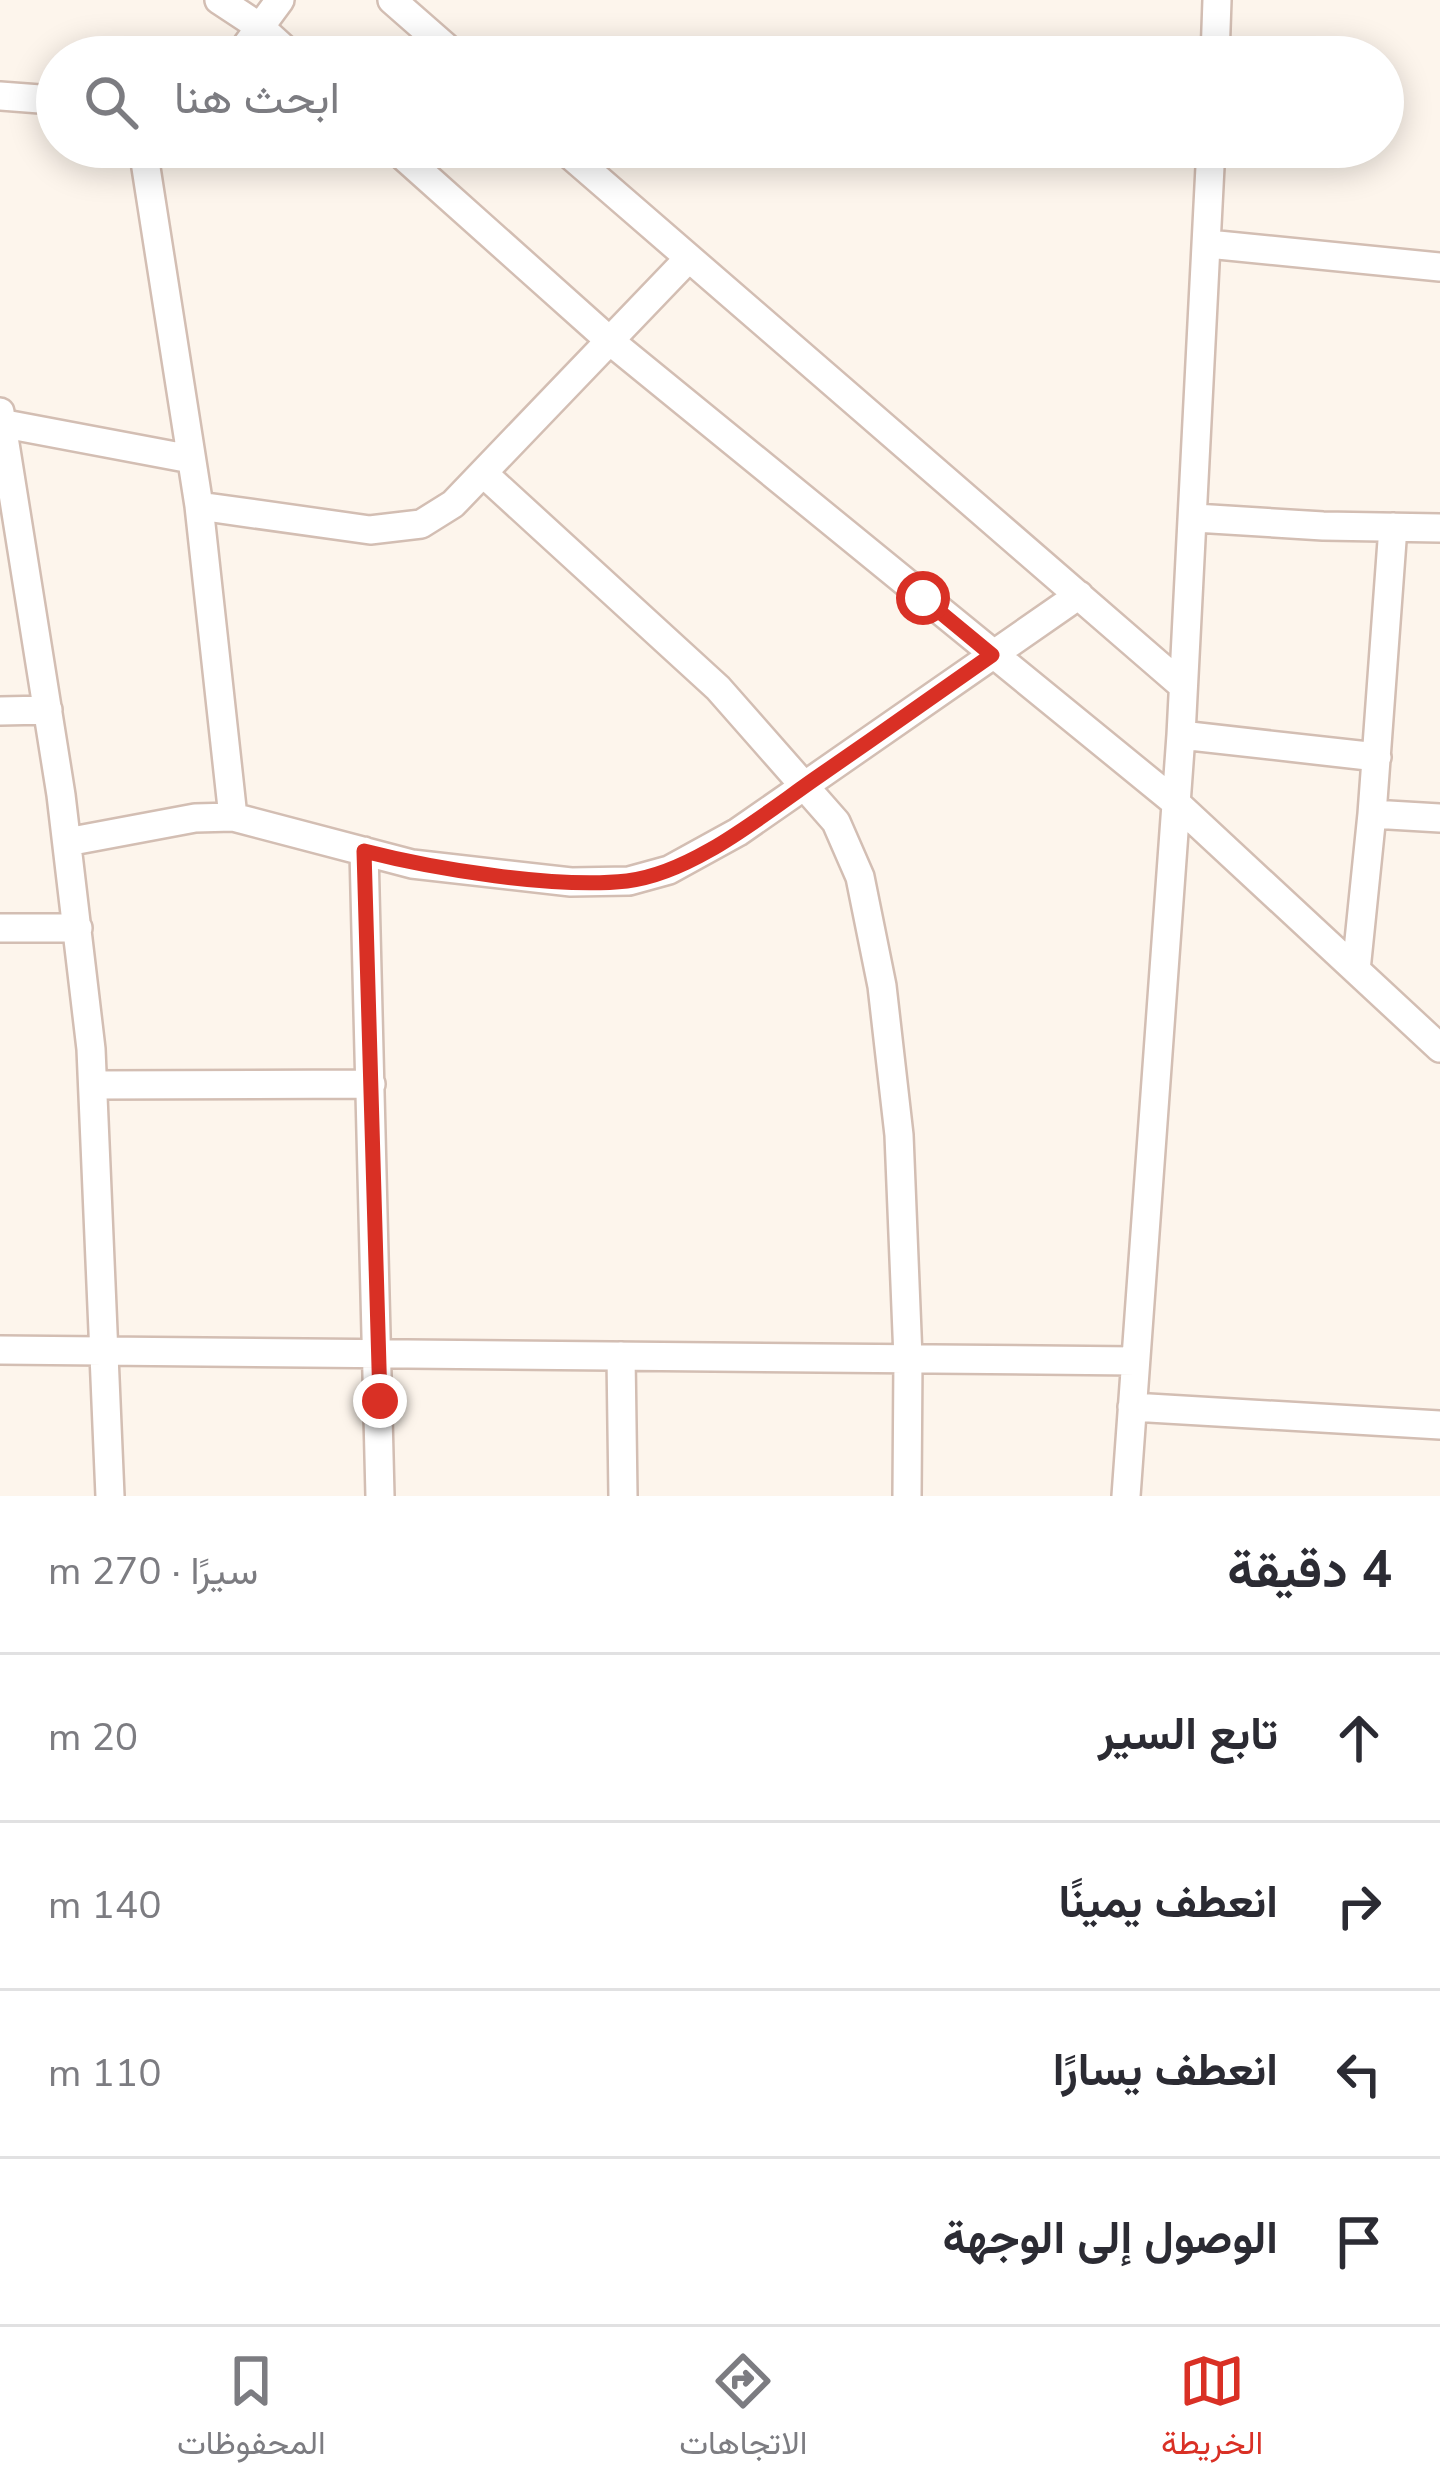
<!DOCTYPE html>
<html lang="ar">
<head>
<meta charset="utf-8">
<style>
  :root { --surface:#fff; --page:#f2f2f3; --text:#2b2b33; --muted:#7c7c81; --line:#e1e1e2; --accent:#d93025 }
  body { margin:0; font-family:"Nunito Sans",Vazirmatn,sans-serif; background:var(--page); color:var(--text); direction:rtl }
  .stop { position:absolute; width:36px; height:36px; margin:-27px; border:9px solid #d93025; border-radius:50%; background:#fff }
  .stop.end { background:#d93025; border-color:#fff; box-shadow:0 3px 12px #0008 }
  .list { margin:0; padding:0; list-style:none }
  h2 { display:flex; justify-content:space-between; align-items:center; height:156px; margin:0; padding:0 48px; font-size:51px }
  h2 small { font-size:39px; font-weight:400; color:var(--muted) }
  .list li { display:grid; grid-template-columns:78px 1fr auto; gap:36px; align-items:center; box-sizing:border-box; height:168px; padding:0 48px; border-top:3px solid var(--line) }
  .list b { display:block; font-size:45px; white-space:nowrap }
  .list em { font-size:39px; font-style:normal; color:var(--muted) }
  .icon { flex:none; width:66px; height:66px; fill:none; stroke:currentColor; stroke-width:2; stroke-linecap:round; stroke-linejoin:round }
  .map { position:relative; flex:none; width:1440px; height:1496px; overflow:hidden; direction:ltr }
  .search { position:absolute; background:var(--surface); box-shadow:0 6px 30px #0003; left:36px; right:36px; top:36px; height:132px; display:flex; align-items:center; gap:30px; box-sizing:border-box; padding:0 42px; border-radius:66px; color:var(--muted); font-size:45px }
  .sheet { height:828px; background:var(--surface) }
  nav { display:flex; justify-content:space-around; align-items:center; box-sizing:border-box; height:168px; border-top:3px solid var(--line); background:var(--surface); font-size:33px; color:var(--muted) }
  nav a { display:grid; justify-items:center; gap:6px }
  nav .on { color:var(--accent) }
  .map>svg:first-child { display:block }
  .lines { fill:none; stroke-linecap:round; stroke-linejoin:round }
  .minor-casing { stroke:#d3beb3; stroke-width:32 }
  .minor { stroke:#fff; stroke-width:27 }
  .route { stroke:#d93025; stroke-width:15 }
</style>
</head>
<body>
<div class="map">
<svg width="1440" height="1496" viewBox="0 0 1440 1496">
  <rect width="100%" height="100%" fill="#fdf5ec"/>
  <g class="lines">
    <g class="minor-casing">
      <path id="minor" d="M219 0 260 27 293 57
        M392 0 457 57
        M238 57 280 0
        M1215 57 1217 0
        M0 96 40 99 57 105
        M135 147 144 155 199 506 370 530 421 524 453 504 689 258
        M393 147 610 341 1175 802 1440 1048
        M561 147 1183 686
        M1208 244 1440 267
        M0 412 61 795 91 1049 110 1496
        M0 423 191 459
        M483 473 718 688 836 822 860 877 882 986 899 1135 908 1358 907 1496
        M199 506 233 817
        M1195 518 1323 526 1440 528
        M1393 527 1372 814 1440 818
        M0 711 48 710
        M1181 735 1377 757
        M67 842 195 818 233 817 412 864 571 882 629 881 669 870 738 832 1079 595
        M364 851 380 1496
        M0 928H78
        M1356 970 1372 814
        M94 1085 371 1084
        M0 1350 1135 1361
        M621 1356 623 1496
        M1132 1407 1440 1425
        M1126 1496 1181 735 1211 147"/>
    </g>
    <use href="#minor" class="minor"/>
  </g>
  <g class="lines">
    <path class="route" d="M380 1401 364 851C434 869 556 889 627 881 694 873 765 813 819 776 877 736 935 695 992 655L923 598"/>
  </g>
</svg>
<div class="stop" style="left:923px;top:598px"></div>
<div class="stop end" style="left:380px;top:1401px"></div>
<div class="search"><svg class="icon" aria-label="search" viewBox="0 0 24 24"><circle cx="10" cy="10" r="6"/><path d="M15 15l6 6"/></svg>ابحث هنا</div>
</div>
<section class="sheet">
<h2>4 دقيقة<small>سيرًا · 270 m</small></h2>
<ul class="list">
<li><svg class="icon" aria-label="ahead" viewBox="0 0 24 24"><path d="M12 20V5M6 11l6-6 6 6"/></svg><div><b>تابع السير</b></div><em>20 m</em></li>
<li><svg class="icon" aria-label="right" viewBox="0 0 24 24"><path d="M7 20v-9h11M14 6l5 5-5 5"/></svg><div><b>انعطف يمينًا</b></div><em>140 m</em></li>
<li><svg class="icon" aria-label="left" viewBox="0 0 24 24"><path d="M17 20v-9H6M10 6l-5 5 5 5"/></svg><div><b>انعطف يسارًا</b></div><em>110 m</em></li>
<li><svg class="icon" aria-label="arrive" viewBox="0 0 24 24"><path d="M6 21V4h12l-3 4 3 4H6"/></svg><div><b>الوصول إلى الوجهة</b></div></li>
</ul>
</section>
<nav>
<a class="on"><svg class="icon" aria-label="map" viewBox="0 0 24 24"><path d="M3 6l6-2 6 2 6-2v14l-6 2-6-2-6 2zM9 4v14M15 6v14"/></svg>الخريطة</a>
<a><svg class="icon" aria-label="directions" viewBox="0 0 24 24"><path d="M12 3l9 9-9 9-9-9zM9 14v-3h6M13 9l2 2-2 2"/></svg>الاتجاهات</a>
<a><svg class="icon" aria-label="saved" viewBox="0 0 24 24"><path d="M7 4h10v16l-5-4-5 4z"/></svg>المحفوظات</a>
</nav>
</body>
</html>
